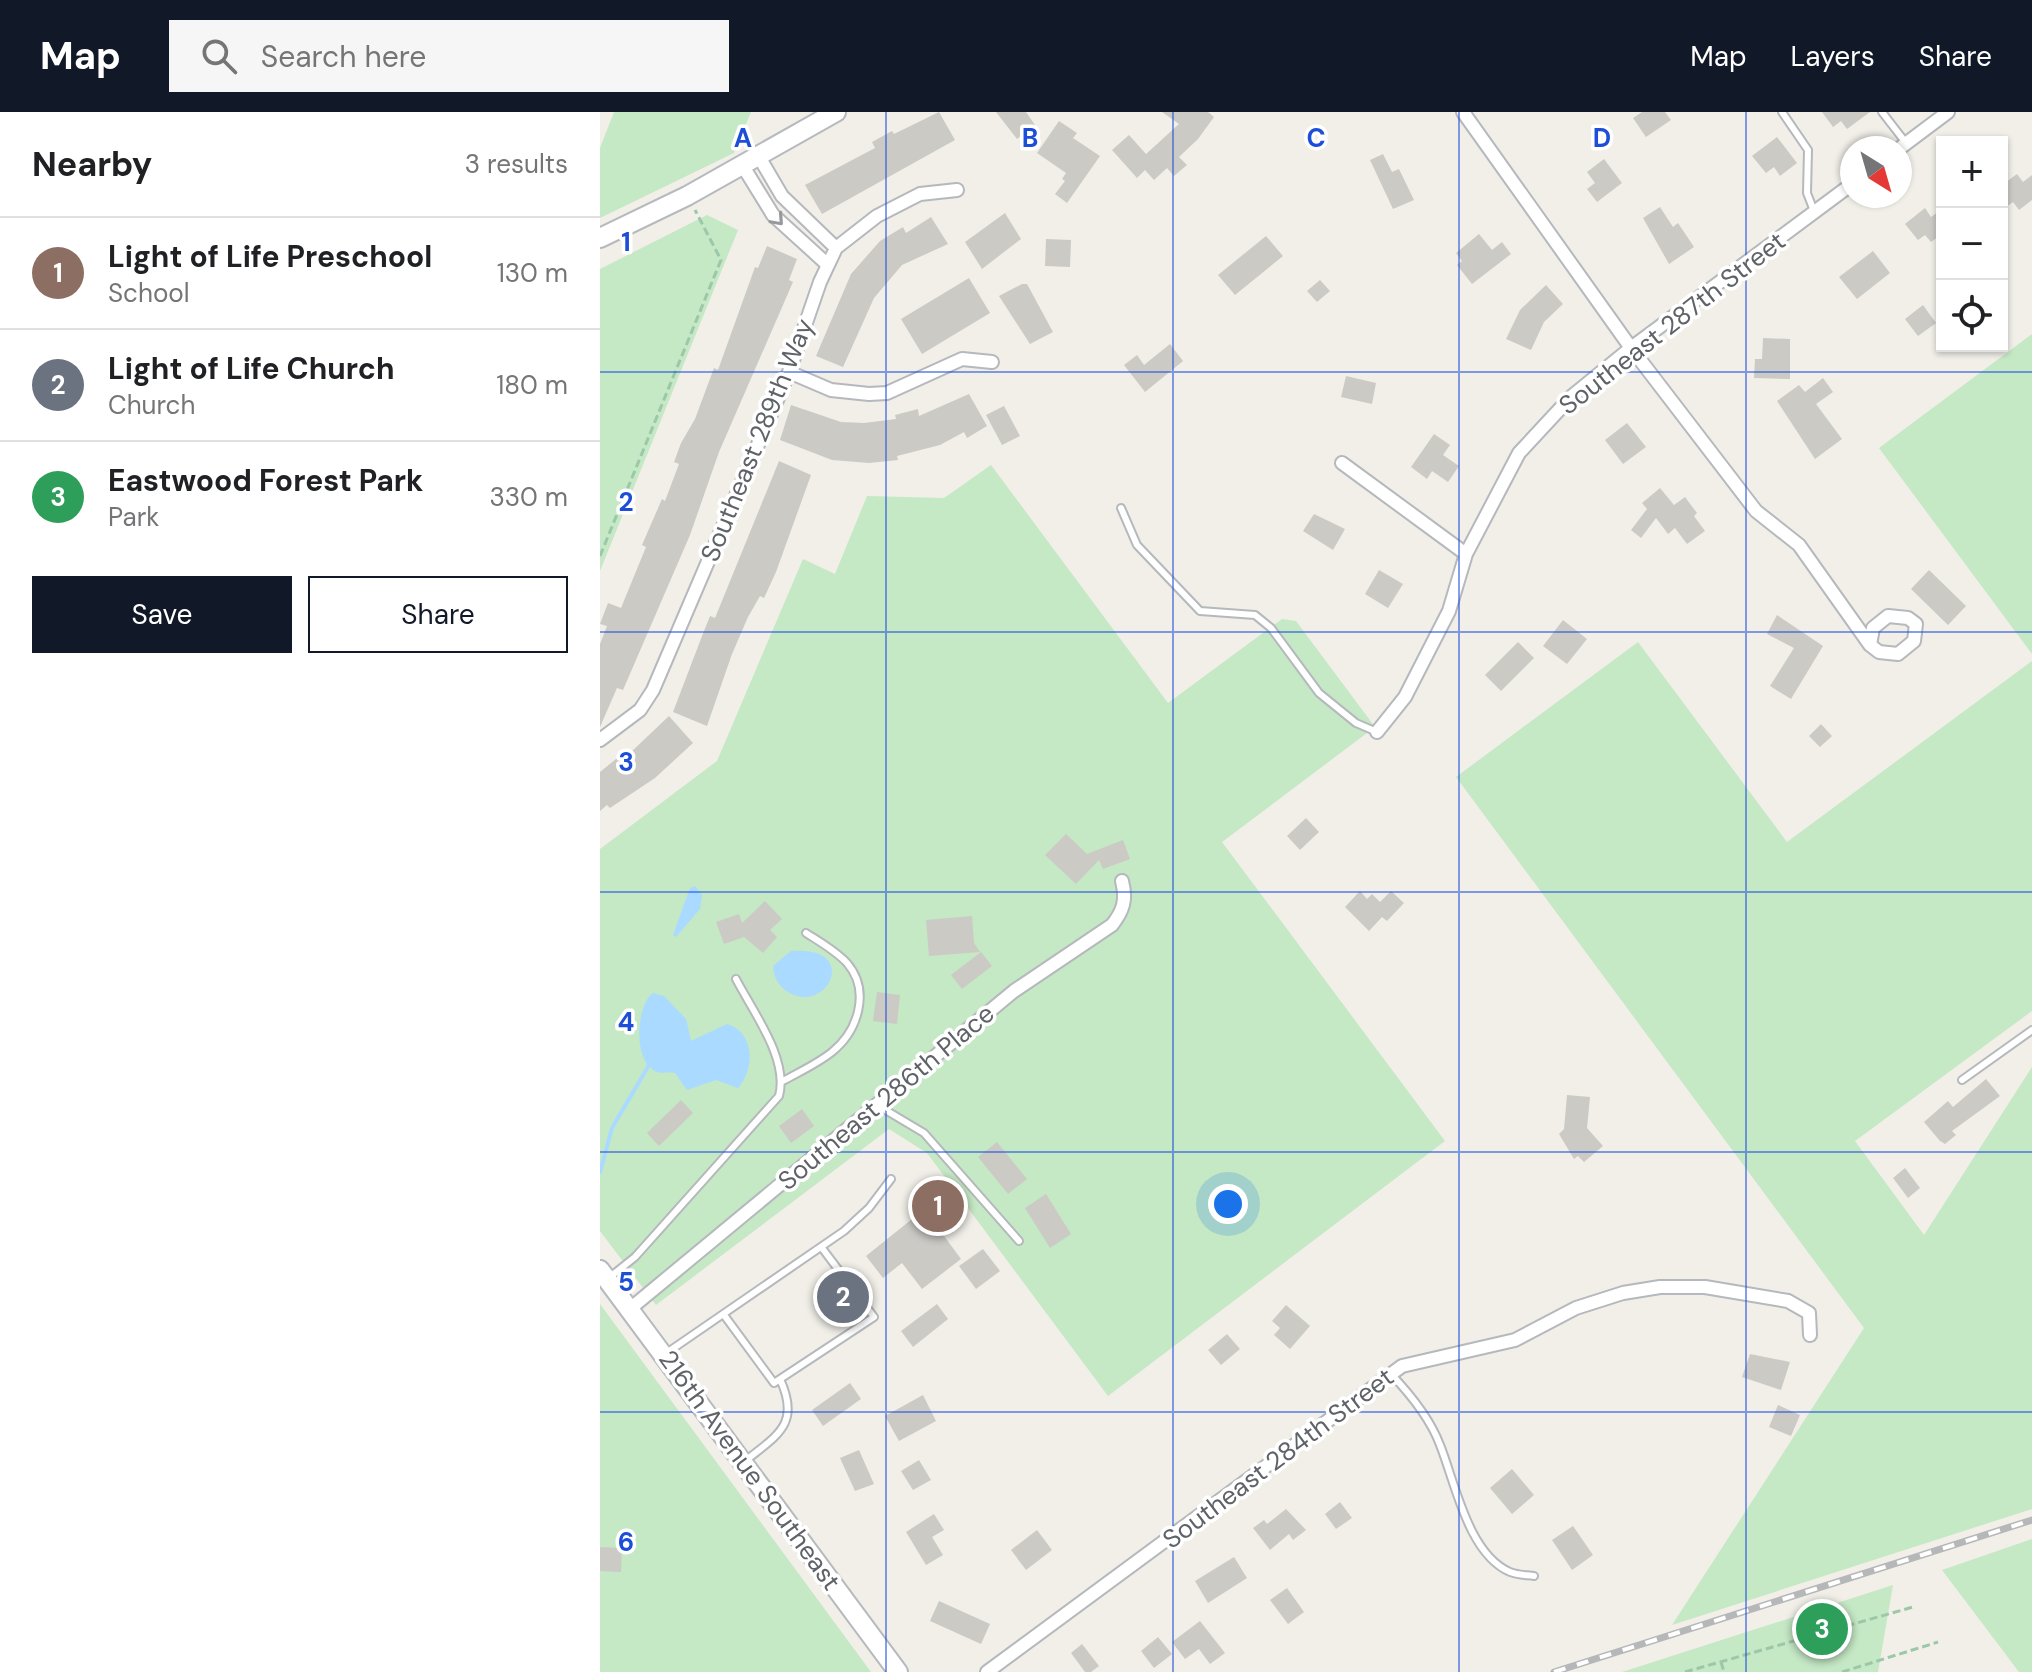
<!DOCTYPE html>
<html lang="en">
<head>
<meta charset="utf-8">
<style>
  :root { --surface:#fff; --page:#f6f6f6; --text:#202124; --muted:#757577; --line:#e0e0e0; --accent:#111827 }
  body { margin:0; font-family:"DM Sans",sans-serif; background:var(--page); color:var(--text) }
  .controls { position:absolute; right:24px; top:24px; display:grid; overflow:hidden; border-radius:0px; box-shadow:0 2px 6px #0004 }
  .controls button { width:72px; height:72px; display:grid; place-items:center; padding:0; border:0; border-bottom:2px solid var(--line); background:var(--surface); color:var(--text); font:40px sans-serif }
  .compass { position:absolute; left:1240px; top:24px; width:72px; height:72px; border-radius:50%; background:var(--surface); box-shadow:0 2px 6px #0004; rotate:143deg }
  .you { position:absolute; left:628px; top:1092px; width:28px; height:28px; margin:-20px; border:6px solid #fff; border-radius:50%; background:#1a73e8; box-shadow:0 0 0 12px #1a73e833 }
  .badge { display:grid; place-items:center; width:52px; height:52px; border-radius:50%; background:var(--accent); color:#fff; font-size:26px; font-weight:700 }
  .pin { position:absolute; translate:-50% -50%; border:4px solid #fff; box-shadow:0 2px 8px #0006 }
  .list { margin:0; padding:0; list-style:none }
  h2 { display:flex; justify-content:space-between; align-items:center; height:104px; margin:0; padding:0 32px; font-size:34px }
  h2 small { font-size:26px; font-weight:400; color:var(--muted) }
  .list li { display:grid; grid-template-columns:52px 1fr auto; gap:24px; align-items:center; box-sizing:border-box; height:112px; padding:0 32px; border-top:2px solid var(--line) }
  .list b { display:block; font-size:30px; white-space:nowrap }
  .list p { margin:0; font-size:26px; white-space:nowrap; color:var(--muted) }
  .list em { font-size:26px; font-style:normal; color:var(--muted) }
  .actions { display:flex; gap:16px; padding:24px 32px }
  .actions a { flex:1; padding:18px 0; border:2px solid var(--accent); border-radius:0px; text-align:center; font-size:28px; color:var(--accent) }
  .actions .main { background:var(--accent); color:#fff }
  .icon { flex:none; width:44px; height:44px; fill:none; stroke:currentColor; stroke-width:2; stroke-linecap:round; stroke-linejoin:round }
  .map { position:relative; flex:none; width:1432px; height:1560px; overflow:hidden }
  header { display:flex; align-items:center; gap:48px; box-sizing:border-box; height:112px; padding:0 40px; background:var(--accent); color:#fff }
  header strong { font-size:38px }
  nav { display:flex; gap:44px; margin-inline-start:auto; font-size:28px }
  .search { width:560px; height:72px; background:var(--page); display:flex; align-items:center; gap:20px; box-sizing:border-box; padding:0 28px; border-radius:0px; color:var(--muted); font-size:30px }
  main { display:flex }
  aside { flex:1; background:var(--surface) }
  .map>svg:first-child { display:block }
  .green { fill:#c5e8c5 }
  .water { fill:#aadaff }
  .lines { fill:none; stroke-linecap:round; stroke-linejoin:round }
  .stream { stroke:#aadaff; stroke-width:4 }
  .building { fill:#cccac5 }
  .lane-casing { stroke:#b5b8bc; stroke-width:10 }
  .street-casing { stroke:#b5b8bc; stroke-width:16 }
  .secondary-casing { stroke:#b6babf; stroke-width:22 }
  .path { stroke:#9cc7a9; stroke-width:3; stroke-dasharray:8 4; stroke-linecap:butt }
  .lane { stroke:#fff; stroke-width:6 }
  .street { stroke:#fff; stroke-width:12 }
  .secondary { stroke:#fff; stroke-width:18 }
  .rail-casing { stroke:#b6b7b8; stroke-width:7 }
  .rail { stroke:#fff; stroke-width:4; stroke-dasharray:12; stroke-linecap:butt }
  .oneway { stroke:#979a9d }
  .grid { fill:none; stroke:#1d4ed8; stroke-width:2; stroke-opacity:0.55 }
  .labels { text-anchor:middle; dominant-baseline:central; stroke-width:7; stroke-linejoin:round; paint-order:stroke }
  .street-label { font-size:26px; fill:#5f6368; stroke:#fff }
  .grid-label { font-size:26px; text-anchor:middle; font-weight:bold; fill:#1d4ed8; stroke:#fff; stroke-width:7; stroke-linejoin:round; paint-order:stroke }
</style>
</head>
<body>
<header>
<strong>Map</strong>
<div class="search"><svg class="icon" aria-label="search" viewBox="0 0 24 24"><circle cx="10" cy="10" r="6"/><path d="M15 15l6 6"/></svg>Search here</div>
<nav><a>Map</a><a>Layers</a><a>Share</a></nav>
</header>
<main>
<aside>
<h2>Nearby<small>3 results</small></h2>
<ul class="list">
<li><span class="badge" style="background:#8d6e63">1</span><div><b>Light of Life Preschool</b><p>School</p></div><em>130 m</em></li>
<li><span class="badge" style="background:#6b7280">2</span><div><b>Light of Life Church</b><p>Church</p></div><em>180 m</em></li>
<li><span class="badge" style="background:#2e9e5b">3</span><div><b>Eastwood Forest Park</b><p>Park</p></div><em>330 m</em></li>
</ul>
<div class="actions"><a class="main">Save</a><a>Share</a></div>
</aside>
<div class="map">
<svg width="1432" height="1560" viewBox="0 0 1432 1560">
  <rect width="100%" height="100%" fill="#f1efe8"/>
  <path class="green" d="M14 0H151L134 41 0 106V36Z
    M107 103 138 118 0 459V157Z
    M1432 222V542L1279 336Z
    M391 353 568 591 682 507 696 509 775 615 622 730 845 1029 508 1284 327 1041 289 1017 56 1193 0 1119V737L117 649 203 447 235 462 267 384 344 386Z
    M1038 530 1187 730 1432 549V899L1255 1029 1324 1123 1432 955V1397L1072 1513 1264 1216 856 665Z
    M0 1192 271 1560H0Z
    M1432 1427V1560H1419L1342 1458Z
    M1293 1473 1278 1560H1022Z"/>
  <path class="water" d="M95 774 102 783 100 797 76 825 73 823 90 776Z
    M191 839C262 833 227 904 188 880 179 875 173 864 173 854Z
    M53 881 64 884 86 907 91 929 127 912C155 920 155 957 138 976L116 968 87 978 75 961C69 959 62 962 57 960 32 950 36 893 53 881Z"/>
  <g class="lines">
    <path class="stream" d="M0 1060 12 1016 49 953"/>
  </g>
  <path class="building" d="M339 0 355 28 222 102 205 73 275 36 272 30 292 19 294 22Z
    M396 0H426L435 13 417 27Z
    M562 0H608L614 5 598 27 579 45 587 53 574 64 567 56 554 68 545 58 537 66 512 38 529 23 546 42 579 12Z
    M1042 0H1065L1071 8 1046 25 1033 6Z
    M1222 0H1270L1247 17 1241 9 1233 15Z
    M459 9 477 21 473 26 500 44 467 91 455 82 465 69 462 67 466 61 437 41Z
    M1177 25 1197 51 1180 64 1174 55 1166 61 1152 44Z
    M783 42 792 60 799 57 814 88 793 97 770 48Z
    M1004 47 1022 71 997 90 987 77 995 71 987 60Z
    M1417 62 1423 70 1432 63V88L1419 98 1413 90 1402 98V73Z
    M1060 95 1073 115 1078 111 1094 135 1069 152 1043 106Z
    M1325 96 1331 105 1342 97V122L1331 130 1325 123 1318 128 1305 112Z
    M405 101 421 127 382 157 365 130Z
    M331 105 348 132 302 153 274 186 243 255 216 244 251 162 280 129 303 115 306 121Z
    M879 122 892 138 902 130 911 142 872 172 857 153 862 149 856 141Z
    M666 124 683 144 635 183 618 163Z
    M446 127 471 128 470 155 445 154Z
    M167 134 197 147 189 168 193 170 119 340 90 423 23 578 17 576 0 615V532L7 514 0 512 8 491 21 496 46 435 42 433 62 387 65 389 79 352 74 350 81 331 95 307 114 256 118 258 155 155 158 156Z
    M1273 139 1290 161 1257 187 1239 165Z
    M369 166 390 201 322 242 301 207Z
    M720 168 730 179 717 190 707 179Z
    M422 172H427L453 220 430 232 399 184Z
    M946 173 963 192 944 210 931 238 906 227 920 198Z
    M1323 193 1336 211 1318 224 1305 207Z
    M1163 226 1190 227V267L1154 266 1155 247H1162Z
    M570 232 583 249 545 280 524 253 537 243 544 253Z
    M746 264 776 271 772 292 741 285Z
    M1223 266 1233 280 1216 292 1242 327 1215 347 1177 289 1199 273 1205 280Z
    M369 282 387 314 367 326 364 320 340 333 297 344 298 348 269 351 232 348 180 328 191 293 241 310 264 311 296 307 295 303 318 297 319 304Z
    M404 294 420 324 402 333 386 303Z
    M1027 311 1046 335 1023 352 1005 328Z
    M834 322 850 333 843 343 859 354 848 370 832 359 827 367 811 355Z
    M179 349 211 363 176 460 164 486 160 484 148 505 132 542 107 614 73 600 102 524 110 504 115 506Z
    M1060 376 1074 393 1085 385 1097 401 1094 404 1105 419 1087 432 1075 416 1068 422 1056 406 1041 426 1031 418 1047 397 1042 391Z
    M714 402 745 417 733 438 703 419Z
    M779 458 803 472 788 496 765 482Z
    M1329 458 1366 494 1348 513 1311 477Z
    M1177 503 1223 534 1191 587 1170 574 1194 536 1167 522Z
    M963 508 987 527 967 552 943 534Z
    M918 530 934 546 901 579 885 563Z
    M69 604 93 631 55 666 10 696 7 693 0 699V660L27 638 30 641Z
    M1221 612 1232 624 1220 635 1209 624Z
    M706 706 719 720 700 738 687 724Z
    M466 722 487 742 523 728 530 747 503 757 499 748 476 772 445 743Z
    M760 779 767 787 772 782 780 790 791 779 804 791 787 809 782 805 769 819 745 795Z
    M165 789 182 807 170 818 177 825 163 841 144 825 124 832 116 810 139 802 142 811Z
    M372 804 374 831 380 840 329 844 326 808Z
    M381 840 392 854 362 877 351 863Z
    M277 880 300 883 297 912 273 909Z
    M1386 967 1400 984 1352 1019 1356 1023 1345 1032 1340 1029 1324 1010 1348 989 1353 995Z
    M967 983 990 985 987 1016 1003 1034 984 1050 978 1044 974 1047 959 1022 964 1017Z
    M81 988 93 1001 59 1034 47 1021Z
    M202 997 214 1014 191 1031 179 1014Z
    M397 1030 427 1067 408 1082 378 1045Z
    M1305 1056 1320 1076 1308 1086 1293 1066Z
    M338 1076 355 1099 336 1113 361 1147 322 1177 302 1151 283 1166 266 1144 327 1095 322 1088Z
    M446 1082 471 1122 450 1136 425 1096Z
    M383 1137 400 1159 376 1177 359 1154Z
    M337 1192 348 1207 313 1235 301 1219Z
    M686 1193 710 1214 690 1237 674 1223 680 1216 672 1209Z
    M627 1222 640 1237 621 1253 608 1238Z
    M1150 1242 1190 1250 1181 1278 1142 1265Z
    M250 1271 261 1287 223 1314 212 1298Z
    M323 1283 336 1309 299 1329 285 1304Z
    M1178 1293 1200 1303 1191 1324 1169 1315Z
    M259 1338 274 1372 255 1379 240 1346Z
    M319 1348 331 1368 313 1378 301 1359Z
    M912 1357 934 1383 912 1402 890 1376Z
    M740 1390 752 1406 736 1417 725 1402Z
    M686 1397 706 1418 693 1428 689 1422 670 1438 653 1416 664 1408 667 1412Z
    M334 1402 344 1418 332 1425 343 1443 326 1453 306 1420Z
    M973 1414 993 1443 972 1458 952 1428Z
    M437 1418 452 1438 426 1458 411 1438Z
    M0 1435 22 1436 21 1460 0 1459Z
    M634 1445 647 1466 608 1491 595 1469Z
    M687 1476 704 1500 688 1512 670 1488Z
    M339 1489 390 1512 381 1532 330 1509Z
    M600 1509 625 1541 610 1552 599 1537 585 1547 572 1530Z
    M558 1525 572 1542 554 1556 541 1539Z
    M482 1532 499 1554 491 1560H485L471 1541Z"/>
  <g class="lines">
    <g class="lane-casing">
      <path id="lane" d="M1182 0 1208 38 1207 81 1214 99
        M1282 0 1306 31
        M521 396 537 433 600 499 655 503 671 516 719 581 756 611 777 620
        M1362 968 1432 918
        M183 969C199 960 217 952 232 940 258 919 271 879 247 851 236 839 220 830 206 821
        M277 993 324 1021 419 1129
        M10 1165 35 1145 179 984C189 947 153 900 136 867
        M124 1203 174 1271 274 1205 222 1136
        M65 1242 244 1119 269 1096 291 1067
        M791 1262C810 1282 830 1306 840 1333 855 1370 868 1442 910 1460 917 1463 927 1463 934 1464
        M144 1350C177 1323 201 1313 180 1267"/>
    </g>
    <g class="street-casing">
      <path id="street" d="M863 0 1031 236 1156 399 1199 433 1270 533 1279 540 1298 542 1314 529 1316 512 1308 506 1288 504 1273 516 1270 533
        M1300 36 1348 0
        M158 43 182 84 236 136
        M141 51 173 103 228 153
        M189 260 231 278 269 282 287 281 362 247 392 250
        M742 351 866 442
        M777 620 805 585 849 499 866 442 919 341 971 285 1031 236 1252 72
        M0 628 40 598 53 578 189 260 220 170 236 136 277 104 320 82 357 78
        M31 1196 414 879 512 813C523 799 527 788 522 769
        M387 1560 802 1254 915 1228 976 1196 1023 1181 1060 1175H1105L1188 1189 1209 1201 1210 1223"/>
    </g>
    <g class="secondary-casing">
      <path id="secondary" d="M0 126 87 84 236 0
        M0 1158 298 1560"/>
    </g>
    <path class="path" d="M0 444 121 148 95 98
      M1121 1550 1124 1560
      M1085 1560 1313 1495
      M1242 1560 1338 1530"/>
    <use href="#lane" class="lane"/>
    <use href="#street" class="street"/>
    <use href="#secondary" class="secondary"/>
    <g class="rail-casing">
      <path id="rail" d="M954 1560 1432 1408"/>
    </g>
    <use href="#rail" class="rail"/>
  </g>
  <defs><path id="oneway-chevron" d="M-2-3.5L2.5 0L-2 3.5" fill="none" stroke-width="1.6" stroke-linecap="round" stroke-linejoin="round" transform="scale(2)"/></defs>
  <use class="oneway" href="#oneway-chevron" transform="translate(178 108) rotate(48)"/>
  <path class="grid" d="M286 0V1560M573 0V1560M859 0V1560M1146 0V1560M0 260H1432M0 520H1432M0 780H1432M0 1040H1432M0 1300H1432"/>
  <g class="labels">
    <g class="street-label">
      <text transform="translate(1072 211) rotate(-38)">Southeast 287th Street</text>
      <text transform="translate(157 328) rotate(-68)">Southeast 289th Way</text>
      <text transform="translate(286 985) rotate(-40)">Southeast 286th Place</text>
      <text transform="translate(678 1346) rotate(-37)">Southeast 284th Street</text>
      <text transform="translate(150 1358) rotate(54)">216th Avenue Southeast</text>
    </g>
  </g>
  <g class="grid-label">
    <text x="143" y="35">A</text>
    <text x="430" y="35">B</text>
    <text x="716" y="35">C</text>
    <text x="1002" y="35">D</text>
    <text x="26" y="139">1</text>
    <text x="26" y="399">2</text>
    <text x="26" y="659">3</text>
    <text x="26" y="919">4</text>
    <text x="26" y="1179">5</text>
    <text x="26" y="1439">6</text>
  </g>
</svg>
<div class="controls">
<button>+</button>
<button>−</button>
<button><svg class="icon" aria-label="locate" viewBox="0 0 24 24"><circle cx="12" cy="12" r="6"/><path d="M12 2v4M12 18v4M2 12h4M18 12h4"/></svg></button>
</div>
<svg class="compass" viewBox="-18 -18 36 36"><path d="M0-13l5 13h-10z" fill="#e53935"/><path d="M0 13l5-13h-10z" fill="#757577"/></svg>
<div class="you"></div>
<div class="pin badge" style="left:338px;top:1094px;background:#8d6e63">1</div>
<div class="pin badge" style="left:243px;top:1185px;background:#6b7280">2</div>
<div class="pin badge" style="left:1222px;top:1517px;background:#2e9e5b">3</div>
</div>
</main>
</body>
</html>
